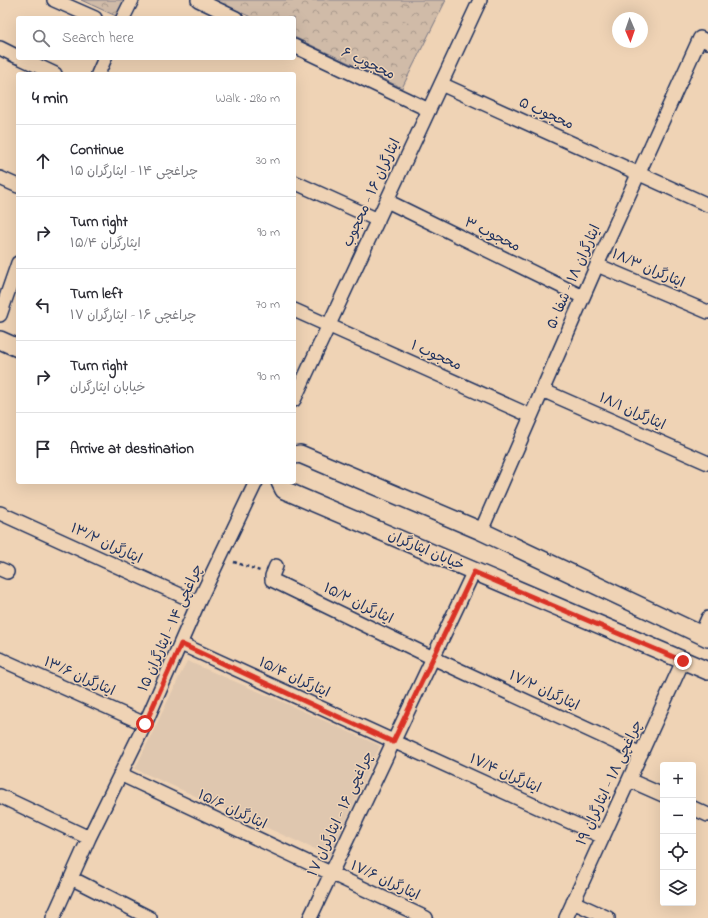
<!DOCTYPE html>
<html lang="en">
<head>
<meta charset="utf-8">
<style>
  :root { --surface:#fff; --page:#f7f7f7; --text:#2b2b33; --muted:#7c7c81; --line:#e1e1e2 }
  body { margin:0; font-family:"Indie Flower","Playpen Sans Arabic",sans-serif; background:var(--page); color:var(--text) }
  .controls { position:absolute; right:12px; bottom:12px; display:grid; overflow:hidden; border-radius:4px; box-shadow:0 4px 16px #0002 }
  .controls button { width:36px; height:36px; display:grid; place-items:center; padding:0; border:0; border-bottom:1px solid var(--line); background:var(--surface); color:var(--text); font:20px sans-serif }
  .compass { position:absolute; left:612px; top:12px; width:36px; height:36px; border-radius:50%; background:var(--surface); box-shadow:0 4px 16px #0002; rotate:178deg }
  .stop { position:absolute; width:12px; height:12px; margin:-9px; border:3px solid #d93025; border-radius:50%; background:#fff }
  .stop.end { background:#d93025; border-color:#fff; box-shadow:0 1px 4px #0008 }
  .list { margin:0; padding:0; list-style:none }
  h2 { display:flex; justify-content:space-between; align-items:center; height:52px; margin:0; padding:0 16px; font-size:17px }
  h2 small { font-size:13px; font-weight:400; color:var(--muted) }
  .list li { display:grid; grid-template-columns:26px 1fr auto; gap:12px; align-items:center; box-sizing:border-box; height:72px; padding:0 16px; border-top:1px solid var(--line) }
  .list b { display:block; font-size:15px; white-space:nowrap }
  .list p { margin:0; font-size:13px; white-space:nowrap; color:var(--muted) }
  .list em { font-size:13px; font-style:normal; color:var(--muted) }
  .icon { flex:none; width:22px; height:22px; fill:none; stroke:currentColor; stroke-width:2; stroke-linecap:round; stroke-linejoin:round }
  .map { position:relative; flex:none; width:708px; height:918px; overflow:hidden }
  .search { position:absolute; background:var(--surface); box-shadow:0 4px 16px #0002; left:16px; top:16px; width:280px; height:44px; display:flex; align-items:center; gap:10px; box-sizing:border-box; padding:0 14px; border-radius:4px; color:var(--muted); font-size:15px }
  .panel { position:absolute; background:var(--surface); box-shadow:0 4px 16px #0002; left:16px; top:72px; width:280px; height:412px; border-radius:4px }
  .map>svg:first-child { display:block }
  .built { fill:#dfc7af }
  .park { fill:url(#park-crowns); stroke:#767583 }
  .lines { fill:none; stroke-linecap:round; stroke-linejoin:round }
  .minor-casing { stroke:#1b2f5e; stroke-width:16 }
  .tertiary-casing { stroke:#1b2f5e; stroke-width:20 }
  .path { stroke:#1b2f5e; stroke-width:2.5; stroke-dasharray:3 3; stroke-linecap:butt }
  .minor { stroke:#efd3b5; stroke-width:13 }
  .tertiary { stroke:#efd3b5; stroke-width:17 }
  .route { stroke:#d93025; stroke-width:5 }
  .labels { text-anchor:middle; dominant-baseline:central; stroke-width:3; stroke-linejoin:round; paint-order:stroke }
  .street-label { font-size:14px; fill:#1b2f5e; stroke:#efd3b5 }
</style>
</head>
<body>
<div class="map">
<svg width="708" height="918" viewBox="0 0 708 918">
  <defs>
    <pattern id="park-crowns" width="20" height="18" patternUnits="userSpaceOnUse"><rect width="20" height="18" fill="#d0bba8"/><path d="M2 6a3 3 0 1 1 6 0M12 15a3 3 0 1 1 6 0" fill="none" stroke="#a8988c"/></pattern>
  </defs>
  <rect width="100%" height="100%" fill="#efd3b5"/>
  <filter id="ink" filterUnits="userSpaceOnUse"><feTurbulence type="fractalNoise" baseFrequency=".025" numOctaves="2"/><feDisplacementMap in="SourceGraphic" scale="8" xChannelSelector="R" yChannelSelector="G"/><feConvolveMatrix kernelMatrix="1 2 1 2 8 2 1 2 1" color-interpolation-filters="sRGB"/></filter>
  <g filter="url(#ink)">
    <path class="built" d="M187 661 285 703 380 746 330 856 135 769Z"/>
    <path class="park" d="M81 0H125L116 16Z
      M214 0H446L402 88 294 37V18H253Z"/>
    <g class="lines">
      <g class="minor-casing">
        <path id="minor" d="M54 0 95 18
          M198 0 236 18
          M123 18 132 0
          M294 46 429 110
          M0 48 18 57
          M21 58 55 74
          M98 74 105 58
          M441 84 708 205
          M0 178 18 186
          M294 182 378 220
          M387 201 583 297
          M597 265 708 312
          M294 310 531 416
          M0 315 18 263
          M542 390 708 463
          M294 400 480 0
          M0 513 198 603
          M481 531 597 265 700 38 708 42
          M276 566 272 576V580L433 658 641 754
          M0 569 7 572
          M701 634 708 618
          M181 644 603 837
          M0 659 145 724
          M120 774 426 918
          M629 780 663 795
          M0 796 89 838
          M693 808 708 815
          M71 878 150 918
          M573 902 608 918
          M53 918 89 838 145 724 198 603 256 482
          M310 918 474 571
          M566 918 683 661"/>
      </g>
      <g class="tertiary-casing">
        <path id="tertiary" d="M0 340 18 348
          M294 455 300 454 481 531 708 638
          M280 482 284 490 708 671"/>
      </g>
      <path class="path" d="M234 562 260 571"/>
      <use href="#minor" class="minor"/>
      <use href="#tertiary" class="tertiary"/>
    </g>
  </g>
  <g class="lines" filter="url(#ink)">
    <path class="route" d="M145 724 181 644 393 742 474 572 683 661"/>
  </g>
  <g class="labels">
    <g class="street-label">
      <text transform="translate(368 64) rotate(25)">محجوب ۶</text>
      <text transform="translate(546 114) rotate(24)">محجوب ۵</text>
      <text transform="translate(372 193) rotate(-65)">ایثارگران ۱۶ - محجوب</text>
      <text transform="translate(492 235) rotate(26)">محجوب ۳</text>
      <text transform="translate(648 269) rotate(23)">ایثارگران ۱۸/۳</text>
      <text transform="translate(574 277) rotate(-66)">ایثارگران ۱۸ - شفا ۵۰</text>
      <text transform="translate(436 356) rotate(24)">محجوب ۱</text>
      <text transform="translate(632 412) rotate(24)">ایثارگران ۱۸/۱</text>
      <text transform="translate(106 544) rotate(25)">ایثارگران ۱۳/۲</text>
      <text transform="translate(426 551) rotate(23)">خیابان ایثارگران</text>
      <text transform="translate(358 604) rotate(26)">ایثارگران ۱۵/۲</text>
      <text transform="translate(171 628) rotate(-66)">چراغچی ۱۴ - ایثارگران ۱۵</text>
      <text transform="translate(79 677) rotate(24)">ایثارگران ۱۳/۶</text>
      <text transform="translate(294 678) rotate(25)">ایثارگران ۱۵/۴</text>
      <text transform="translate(544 691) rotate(25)">ایثارگران ۱۷/۲</text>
      <text transform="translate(505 774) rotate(24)">ایثارگران ۱۷/۴</text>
      <text transform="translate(610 783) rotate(-65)">چراغچی ۱۸ - ایثارگران ۱۹</text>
      <text transform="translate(232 810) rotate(25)">ایثارگران ۱۵/۶</text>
      <text transform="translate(341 814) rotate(-65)">چراغچی ۱۶ - ایثارگران ۱۷</text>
      <text transform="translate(385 881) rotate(25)">ایثارگران ۱۷/۶</text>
    </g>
  </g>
</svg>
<div class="controls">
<button>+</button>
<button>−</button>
<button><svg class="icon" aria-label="locate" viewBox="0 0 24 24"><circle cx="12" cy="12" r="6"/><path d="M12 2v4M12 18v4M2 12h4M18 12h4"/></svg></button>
<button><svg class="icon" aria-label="layers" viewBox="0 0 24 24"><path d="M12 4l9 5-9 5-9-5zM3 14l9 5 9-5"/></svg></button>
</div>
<svg class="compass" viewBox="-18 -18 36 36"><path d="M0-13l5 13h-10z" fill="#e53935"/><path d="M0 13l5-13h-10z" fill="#7c7c81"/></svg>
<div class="stop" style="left:145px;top:724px"></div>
<div class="stop end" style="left:683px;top:661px"></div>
<div class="search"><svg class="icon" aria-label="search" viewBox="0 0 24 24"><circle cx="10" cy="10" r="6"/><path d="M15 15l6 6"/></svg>Search here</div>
<section class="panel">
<h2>4 min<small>Walk · 280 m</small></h2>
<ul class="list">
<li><svg class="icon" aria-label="ahead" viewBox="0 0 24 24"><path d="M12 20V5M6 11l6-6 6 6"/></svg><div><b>Continue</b><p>چراغچی ۱۴ - ایثارگران ۱۵</p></div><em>30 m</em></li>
<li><svg class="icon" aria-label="right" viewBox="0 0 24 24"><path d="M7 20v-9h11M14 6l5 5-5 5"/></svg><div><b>Turn right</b><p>ایثارگران ۱۵/۴</p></div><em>90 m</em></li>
<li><svg class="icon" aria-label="left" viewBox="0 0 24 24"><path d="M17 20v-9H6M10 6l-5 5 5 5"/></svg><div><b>Turn left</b><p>چراغچی ۱۶ - ایثارگران ۱۷</p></div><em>70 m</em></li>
<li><svg class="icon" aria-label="right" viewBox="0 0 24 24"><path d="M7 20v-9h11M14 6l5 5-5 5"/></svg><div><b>Turn right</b><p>خیابان ایثارگران</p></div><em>90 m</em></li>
<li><svg class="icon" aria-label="arrive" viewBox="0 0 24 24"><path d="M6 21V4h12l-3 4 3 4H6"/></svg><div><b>Arrive at destination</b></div></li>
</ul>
</section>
</div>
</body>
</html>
